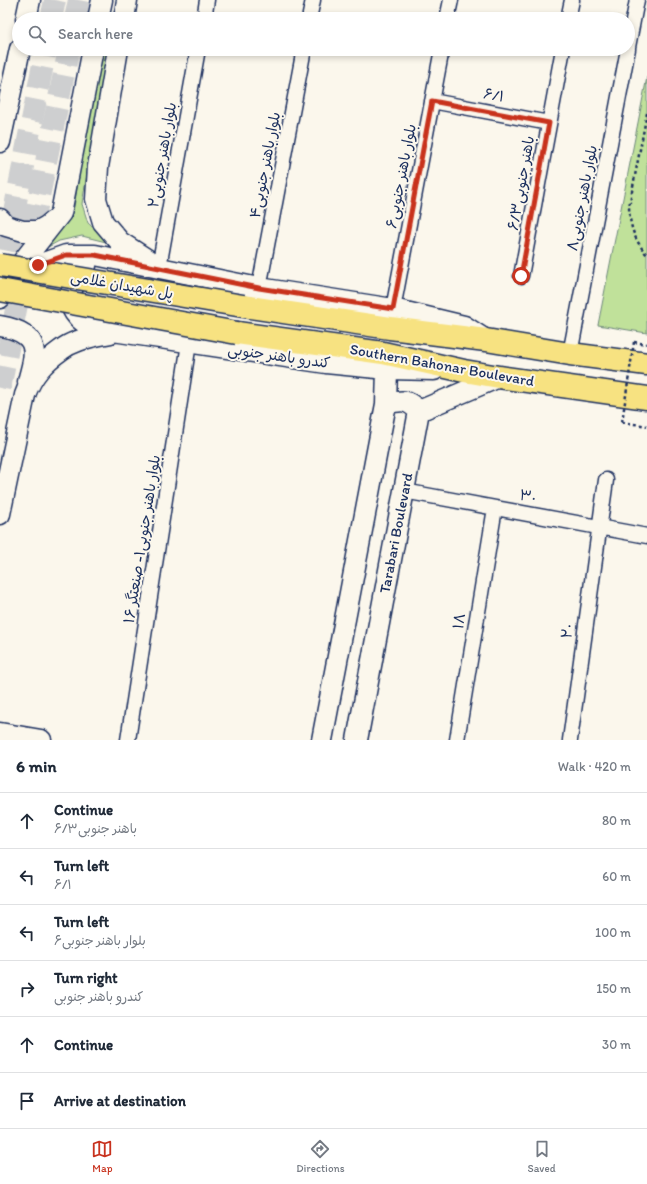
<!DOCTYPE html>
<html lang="en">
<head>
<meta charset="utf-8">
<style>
  :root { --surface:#fff; --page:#f6f6f7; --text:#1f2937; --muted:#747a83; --line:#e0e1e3; --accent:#c8321e }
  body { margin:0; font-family:Itim,"Playpen Sans Arabic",sans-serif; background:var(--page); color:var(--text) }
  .stop { position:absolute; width:12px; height:12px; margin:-9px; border:3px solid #c8321e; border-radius:50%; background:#fff }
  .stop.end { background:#c8321e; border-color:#fff; box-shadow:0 1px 4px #0008 }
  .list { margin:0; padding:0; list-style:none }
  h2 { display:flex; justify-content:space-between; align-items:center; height:52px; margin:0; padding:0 16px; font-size:17px }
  h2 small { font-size:13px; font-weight:400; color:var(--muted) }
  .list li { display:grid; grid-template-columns:26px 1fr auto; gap:12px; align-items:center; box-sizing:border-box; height:56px; padding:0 16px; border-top:1px solid var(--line) }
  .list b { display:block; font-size:15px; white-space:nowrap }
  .list p { margin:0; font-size:13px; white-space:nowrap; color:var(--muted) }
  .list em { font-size:13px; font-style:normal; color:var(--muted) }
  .icon { flex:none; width:22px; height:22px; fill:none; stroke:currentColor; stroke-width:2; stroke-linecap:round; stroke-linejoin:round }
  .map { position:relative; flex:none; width:647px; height:740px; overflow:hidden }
  .search { position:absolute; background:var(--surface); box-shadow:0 2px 6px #0003; left:12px; right:12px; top:12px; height:44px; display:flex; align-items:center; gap:10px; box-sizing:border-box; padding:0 14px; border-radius:22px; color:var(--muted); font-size:15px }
  .sheet { height:388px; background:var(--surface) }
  nav { display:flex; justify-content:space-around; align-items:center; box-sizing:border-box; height:56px; border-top:1px solid var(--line); background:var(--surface); font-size:11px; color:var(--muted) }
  nav a { display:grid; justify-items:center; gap:2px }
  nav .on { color:var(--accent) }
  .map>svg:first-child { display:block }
  .green { fill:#c0e19a; stroke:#6e887c }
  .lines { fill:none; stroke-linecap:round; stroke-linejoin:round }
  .highway-tunnel { stroke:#cecfd0; stroke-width:22; stroke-dasharray:22 11; stroke-linecap:butt }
  .street-casing { stroke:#1b2f5e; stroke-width:17 }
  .secondary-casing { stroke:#1b2f5e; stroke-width:23 }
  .primary-casing { stroke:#1b2f5e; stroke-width:25 }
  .path { stroke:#1b2f5e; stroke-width:2.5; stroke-dasharray:3 3; stroke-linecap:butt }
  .street { stroke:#fbf7ec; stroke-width:14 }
  .secondary { stroke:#fbf7ec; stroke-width:20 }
  .primary { stroke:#f7e281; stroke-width:22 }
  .primary-bridge-casing { stroke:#1b2f5e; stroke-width:25; stroke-linecap:butt }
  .path-bridge { stroke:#1b2f5e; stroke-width:2.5; stroke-dasharray:3 3; stroke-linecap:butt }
  .primary-bridge { stroke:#f7e281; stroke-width:22 }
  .route { stroke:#c8321e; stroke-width:5 }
  .labels { text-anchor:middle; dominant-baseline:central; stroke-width:4; stroke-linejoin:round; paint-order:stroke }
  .street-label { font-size:15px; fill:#1b2f5e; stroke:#fbf7ec }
</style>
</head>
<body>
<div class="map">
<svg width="647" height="740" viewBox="0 0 647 740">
  <rect width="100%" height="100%" fill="#fbf7ec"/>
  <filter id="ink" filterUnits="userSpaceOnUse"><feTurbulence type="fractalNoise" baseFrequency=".025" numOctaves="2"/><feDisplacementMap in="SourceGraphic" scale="8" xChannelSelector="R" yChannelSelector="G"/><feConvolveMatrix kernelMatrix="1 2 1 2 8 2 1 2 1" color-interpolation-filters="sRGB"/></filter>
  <g filter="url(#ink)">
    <path class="green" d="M101 49H108L82 204 88 223 110 243 82 236 59 241 39 252 74 207 87 126Z
      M647 77V333L598 325Z"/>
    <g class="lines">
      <path class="highway-tunnel" d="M51 19 55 0
        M75 19 79 0
        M0 283 46 49
        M0 388 69 49"/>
      <g class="street-casing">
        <path id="street" d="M204 19 207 0
          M309 19 313 0
          M447 19 451 0
          M568 19 572 0
          M628 47 637 0
          M432 101 549 123
          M159 267 198 49
          M521 276 563 49
          M259 288 304 49
          M393 309 442 49
          M570 354 628 49
          M404 491 647 536
          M128 740 189 343
          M457 740 495 508
          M570 740 606 480"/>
      </g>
      <g class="secondary-casing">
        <path id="secondary" d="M26 19 30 0
          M98 19 102 0
          M124 19 127 0
          M118 49 98 167 96 199 103 222 120 242 151 262
          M0 142 20 49
          M0 219 6 226 23 231H38L47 226 53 221
          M86 266C74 282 62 300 78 317 82 322 88 325 93 328L326 363 387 369 434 370
          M8 276 20 265 61 213 93 49
          M0 298 12 284 38 265 66 255H95L259 288 393 309 464 326 484 339
          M0 326C12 328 30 333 33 347 36 358 30 371 28 382
          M386 404C402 400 407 399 419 411
          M0 514 25 395C32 375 44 362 61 350 66 346 72 343 78 341 88 337 100 335 111 333
          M0 733 41 740
          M322 740 386 404 387 369
          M357 740 419 411 499 377"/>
      </g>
      <g class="primary-casing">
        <path id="primary" d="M243 306 390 328 486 340 570 354 647 364
          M237 333 383 353 464 371 499 377 647 398"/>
      </g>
      <path class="path" d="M647 113 629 207C630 227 634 239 647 255
        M634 342 647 344
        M622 422 647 426"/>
      <use href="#street" class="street"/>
      <use href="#secondary" class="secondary"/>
      <use href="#primary" class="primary"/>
      <g class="primary-bridge-casing">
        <path id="primary-bridge" d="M0 265 243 306
          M0 290 237 333"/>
      </g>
      <path class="path-bridge" d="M622 422 634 342"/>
      <use href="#primary-bridge" class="primary-bridge"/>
    </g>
  </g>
  <g class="lines" filter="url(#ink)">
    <path class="route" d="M38 265 66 255H95L259 288 393 309 432 101 549 123 521 276"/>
  </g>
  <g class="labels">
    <g class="street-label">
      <text transform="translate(494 95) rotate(11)">۶/۱</text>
      <text transform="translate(162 155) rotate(-80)">بلوار باهنر جنوبی۲</text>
      <text transform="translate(265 165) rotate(-79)">بلوار باهنر جنوبی۴</text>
      <text transform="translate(401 176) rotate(-79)">بلوار باهنر جنوبی۶</text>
      <text transform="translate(521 183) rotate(-80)">۶/۳باهنر جنوبی</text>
      <text transform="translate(582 198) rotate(-79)">۸بلوار باهنر جنوبی</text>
      <text transform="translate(122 285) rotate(10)">پل شهیدان غلامی</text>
      <text transform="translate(279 356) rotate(8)">کندرو باهنر جنوبی</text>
      <text transform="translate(442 365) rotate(10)">Southern Bahonar Boulevard</text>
      <text transform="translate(528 496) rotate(10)">۳۰</text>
      <text transform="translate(396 533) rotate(-79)">Tarabari Boulevard</text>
      <text transform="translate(142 539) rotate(-81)">بلوار باهنر جنوبی۱- صنعتگر ۱۶</text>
      <text transform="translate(459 621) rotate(-81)">۱۸</text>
      <text transform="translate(567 631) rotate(-82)">۲۰</text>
    </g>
  </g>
</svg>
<div class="stop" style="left:521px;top:276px"></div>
<div class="stop end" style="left:38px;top:265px"></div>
<div class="search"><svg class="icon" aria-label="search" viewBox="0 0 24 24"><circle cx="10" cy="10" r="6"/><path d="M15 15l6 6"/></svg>Search here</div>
</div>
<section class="sheet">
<h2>6 min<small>Walk · 420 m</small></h2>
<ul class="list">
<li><svg class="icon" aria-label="ahead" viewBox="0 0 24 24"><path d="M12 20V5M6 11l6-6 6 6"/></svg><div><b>Continue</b><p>۶/۳باهنر جنوبی</p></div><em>80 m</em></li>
<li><svg class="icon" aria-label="left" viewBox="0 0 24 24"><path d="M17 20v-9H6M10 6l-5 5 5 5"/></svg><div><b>Turn left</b><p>۶/۱</p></div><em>60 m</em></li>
<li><svg class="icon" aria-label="left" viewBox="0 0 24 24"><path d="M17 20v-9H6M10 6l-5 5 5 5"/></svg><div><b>Turn left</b><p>بلوار باهنر جنوبی۶</p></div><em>100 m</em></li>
<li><svg class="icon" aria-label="right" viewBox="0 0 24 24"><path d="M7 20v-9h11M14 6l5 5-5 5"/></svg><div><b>Turn right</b><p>کندرو باهنر جنوبی</p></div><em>150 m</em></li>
<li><svg class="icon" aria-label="ahead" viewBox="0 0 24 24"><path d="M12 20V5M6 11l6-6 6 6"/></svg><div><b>Continue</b></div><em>30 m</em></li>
<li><svg class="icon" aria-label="arrive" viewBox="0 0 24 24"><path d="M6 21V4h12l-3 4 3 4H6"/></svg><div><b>Arrive at destination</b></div></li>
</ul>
</section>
<nav>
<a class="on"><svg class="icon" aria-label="map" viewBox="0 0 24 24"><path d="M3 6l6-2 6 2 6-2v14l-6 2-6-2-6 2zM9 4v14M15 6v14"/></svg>Map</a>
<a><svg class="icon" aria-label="directions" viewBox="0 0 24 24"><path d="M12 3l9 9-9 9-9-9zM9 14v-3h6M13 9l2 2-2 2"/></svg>Directions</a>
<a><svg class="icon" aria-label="saved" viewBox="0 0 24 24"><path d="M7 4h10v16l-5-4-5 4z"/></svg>Saved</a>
</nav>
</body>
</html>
